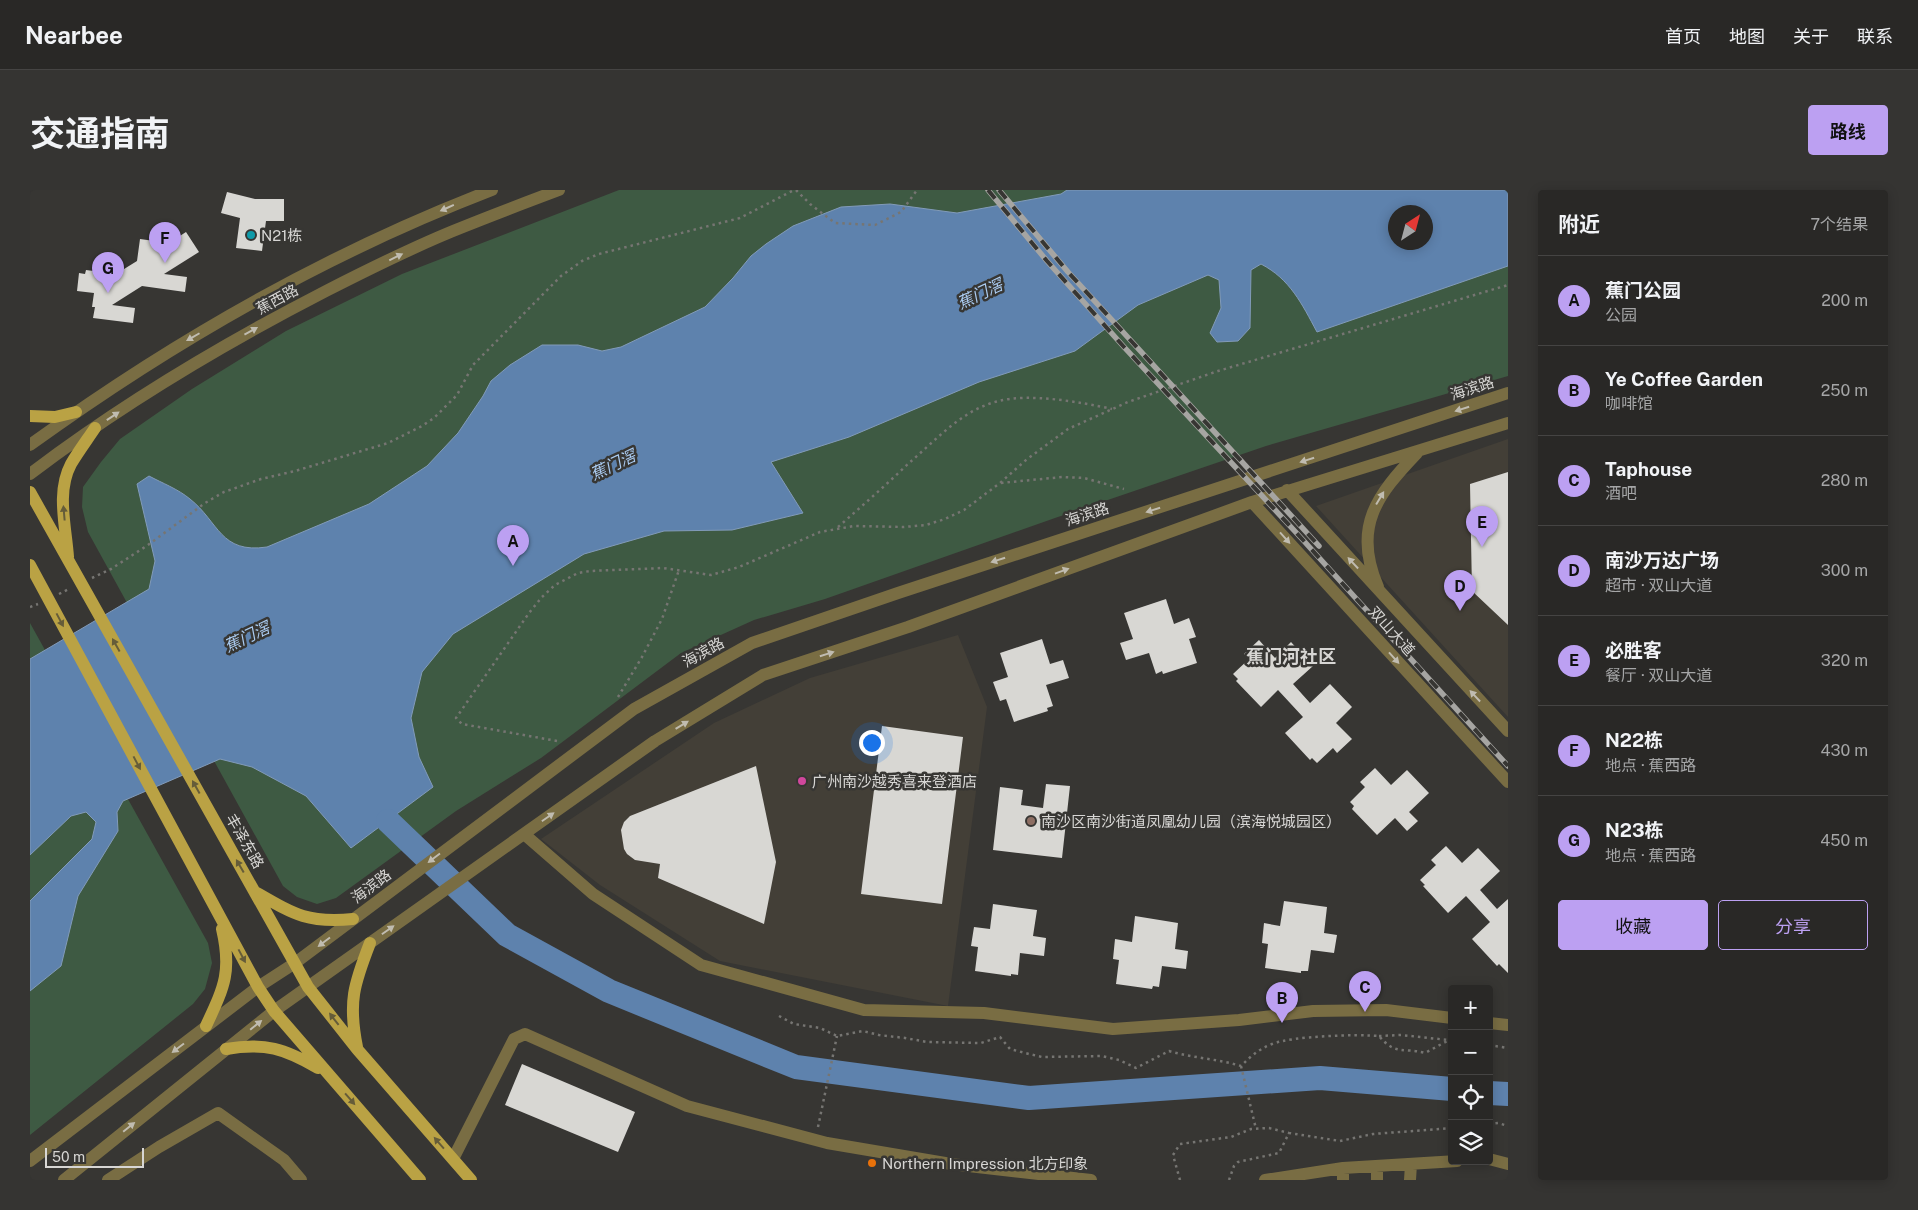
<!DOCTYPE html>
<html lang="zh">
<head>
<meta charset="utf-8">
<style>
  :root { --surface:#292826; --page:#353432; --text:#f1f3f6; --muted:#a5a6a7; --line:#454443; --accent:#bca0f2 }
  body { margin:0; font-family:"Public Sans","Noto Sans SC",sans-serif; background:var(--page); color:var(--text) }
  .controls { position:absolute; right:15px; bottom:15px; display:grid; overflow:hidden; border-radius:5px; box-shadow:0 2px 12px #0003 }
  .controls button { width:45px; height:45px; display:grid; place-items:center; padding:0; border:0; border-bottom:1px solid var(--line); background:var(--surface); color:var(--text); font:25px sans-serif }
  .compass { position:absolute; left:1358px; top:15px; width:45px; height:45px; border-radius:50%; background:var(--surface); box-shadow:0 2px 12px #0003; rotate:36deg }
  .scale { position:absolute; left:15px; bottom:12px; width:99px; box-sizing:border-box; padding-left:5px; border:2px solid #d7d6d4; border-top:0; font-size:14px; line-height:18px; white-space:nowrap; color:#d7d6d4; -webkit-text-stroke:4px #373633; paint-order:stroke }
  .you { position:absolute; left:841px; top:552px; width:18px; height:18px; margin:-12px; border:4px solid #fff; border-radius:50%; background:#1a73e8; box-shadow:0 0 0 8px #1a73e833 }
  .badge { display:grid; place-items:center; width:32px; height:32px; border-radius:50%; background:var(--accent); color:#111; font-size:16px; font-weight:700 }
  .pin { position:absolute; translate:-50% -41px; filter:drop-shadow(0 1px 2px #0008) }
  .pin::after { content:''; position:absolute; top:26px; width:18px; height:15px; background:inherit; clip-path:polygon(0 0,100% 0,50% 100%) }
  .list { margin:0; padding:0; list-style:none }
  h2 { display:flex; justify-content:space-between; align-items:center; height:65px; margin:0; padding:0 20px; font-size:21px }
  h2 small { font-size:16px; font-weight:400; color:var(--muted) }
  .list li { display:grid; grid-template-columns:32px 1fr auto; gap:15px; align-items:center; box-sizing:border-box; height:90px; padding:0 20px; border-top:1px solid var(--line) }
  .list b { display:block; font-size:19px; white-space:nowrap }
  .list p { margin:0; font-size:16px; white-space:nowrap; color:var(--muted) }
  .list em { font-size:16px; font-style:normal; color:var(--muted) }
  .actions { display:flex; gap:10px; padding:15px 20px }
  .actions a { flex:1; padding:11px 0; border:1px solid var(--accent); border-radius:5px; text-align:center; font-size:18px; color:var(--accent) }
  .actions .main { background:var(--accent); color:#111 }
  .icon { flex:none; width:28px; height:28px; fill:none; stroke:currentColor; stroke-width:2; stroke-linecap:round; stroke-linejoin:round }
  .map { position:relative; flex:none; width:1478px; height:990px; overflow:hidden; border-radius:5px }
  header { display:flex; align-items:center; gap:30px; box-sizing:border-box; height:70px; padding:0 25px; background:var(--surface); border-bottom:1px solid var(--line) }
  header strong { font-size:24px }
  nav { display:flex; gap:28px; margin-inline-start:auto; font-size:18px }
  .intro { display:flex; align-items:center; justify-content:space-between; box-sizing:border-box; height:120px; padding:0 30px }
  h1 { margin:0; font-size:35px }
  .button { padding:12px 22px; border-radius:5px; background:var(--accent); color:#111; font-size:18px; font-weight:700 }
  main { display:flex; gap:30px; padding:0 30px }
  aside { flex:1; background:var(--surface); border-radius:5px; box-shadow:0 2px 12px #0003 }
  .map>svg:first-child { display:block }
  .built { fill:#433f37 }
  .green { fill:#3e5a43; fill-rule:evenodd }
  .water { fill:#5e82ad; stroke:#829bb9; fill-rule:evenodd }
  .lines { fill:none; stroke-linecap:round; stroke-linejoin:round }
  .river { stroke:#5e82ad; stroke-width:24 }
  .building { fill:#d8d7d3 }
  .path { stroke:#767572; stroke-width:2.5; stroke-dasharray:2.5 4; stroke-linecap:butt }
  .minor { stroke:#796d43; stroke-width:12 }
  .major { stroke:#baa244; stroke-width:12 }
  .rail-casing { stroke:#a6a5a2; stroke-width:5.5 }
  .rail { stroke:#373633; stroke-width:4; stroke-dasharray:11; stroke-linecap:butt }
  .oneway { fill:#c0bcb0 }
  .oneway2 { fill:#655c39 }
  .culture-dot { fill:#0f9aa8; stroke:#373633; stroke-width:2 }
  .hotel-dot { fill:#d1479c; stroke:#373633; stroke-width:2 }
  .education-dot { fill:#8d6e63; stroke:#373633; stroke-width:2 }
  .food-dot { fill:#e8710a; stroke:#373633; stroke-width:2 }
  .labels { text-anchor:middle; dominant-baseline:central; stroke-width:5; stroke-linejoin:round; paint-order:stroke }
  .poi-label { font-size:15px; fill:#d7d6d4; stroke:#373633; text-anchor:start }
  .street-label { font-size:15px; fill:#d7d6d4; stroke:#373633 }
  .water-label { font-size:16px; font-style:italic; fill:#abccf2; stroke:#373633 }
  .quarter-label { font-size:18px; font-weight:bold; fill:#d7d6d4; stroke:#373633 }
</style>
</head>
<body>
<header>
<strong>Nearbee</strong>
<nav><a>首页</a><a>地图</a><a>关于</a><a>联系</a></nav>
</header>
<div class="intro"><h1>交通指南</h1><a class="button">路线</a></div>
<main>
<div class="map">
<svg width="1478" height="990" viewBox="0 0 1478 990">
  <rect width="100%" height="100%" fill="#373633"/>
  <path class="built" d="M1478 249V527L1286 316Z
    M928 445 957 517 918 816 690 771 570 695 511 649 684 533 780 488Z"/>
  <path class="green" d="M589 0H1478V186L1236 256 1025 328 795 409 724 430 651 463 511 568 426 621 306 708 287 714 267 707 253 696 58 342 52 317 53 297 71 272 90 249 162 199 256 141 372 84ZM1366 22H1396V52H1366Z
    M0 433 178 753 182 773 175 799 163 814 0 945Z"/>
  <path class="water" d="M1037 0H1478V76L1287 142C1272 114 1260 89 1231 74L1221 80 1220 138 1208 151 1187 152 1180 143 1191 118 1189 90 1178 85 1108 115 1045 161 949 192 819 247 741 272 773 323 702 340 634 341 554 364 423 444 392 482 381 528 389 567 403 597 321 658 276 606 222 577 190 569 93 611 87 622 88 641 48 706 31 776 0 801V711L62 649 66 632 56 622 41 626 0 665V469L119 399 125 371 107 294 119 286C132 293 148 299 160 309 189 332 190 364 237 357L339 314 397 276 428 243 453 206 461 191 480 175 512 155H548L572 161 591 157 675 117 703 88 721 66 736 54 763 36 811 17 860 14 927 23 1031 4ZM1366 22H1396V52H1366Z"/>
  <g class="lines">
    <path class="river" d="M358 631 477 745 579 801 766 877 999 908 1290 888 1422 899
      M1459 903 1478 904"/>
  </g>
  <path class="building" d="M197 2 225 9H254V31H236L232 61 206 58 210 28 191 23Z
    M156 42 169 62 134 84 157 87 155 102 112 96 82 115 105 118 103 133 63 128 65 117H62L64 103 47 101 49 83 55 84 56 80 86 84 107 71 110 49 139 53Z
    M1478 282V435L1442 401 1440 294Z
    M1136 409 1144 434 1159 428 1166 447 1159 449 1167 473 1133 484 1132 481 1126 484 1119 463 1096 470 1090 453 1103 449 1094 423Z
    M1012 449 1020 474 1033 470 1039 488 1016 495 1023 516 1017 518 1018 521 984 532 976 509 970 511 963 492 978 487 970 463Z
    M1229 450 1245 468 1261 452 1283 476 1263 494 1280 513 1300 494 1322 517 1306 533 1322 549 1307 563 1303 558 1287 573 1282 568 1280 570 1255 543 1273 527 1248 500 1231 517 1206 491 1208 489 1203 484 1219 469 1214 464Z
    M852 536 933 547 912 714 831 704Z
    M726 576 746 672 734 734 628 688 630 674 605 670 597 664 594 659 591 640 594 632 600 626Z
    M1345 578 1361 595 1377 580 1399 603 1379 622 1388 631 1377 641 1365 628 1347 645 1322 619 1324 616 1320 612 1335 597 1330 592Z
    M1016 594 1040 596 1032 668 963 660 970 597 993 600 991 615 1013 618Z
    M1416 656 1432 673 1448 658 1470 681 1450 700 1467 719 1478 709V783L1469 774 1467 776 1442 749 1460 732 1436 706 1418 723 1393 696 1395 695 1390 690 1406 675 1401 670Z
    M1254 711 1297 717 1294 743 1307 745 1304 763 1281 760 1278 781H1271V783L1235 778 1238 754 1232 753 1234 733 1250 736Z
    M963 714 1007 720 1003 746 1016 748 1014 766 990 763 988 785 981 784V786L945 781 948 757 941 756 944 737 960 739Z
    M1105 726 1148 733 1145 759 1158 761 1156 779 1132 776 1129 797 1123 796 1122 799 1086 794 1089 770 1083 769 1085 749 1102 752Z
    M492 874 605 922 588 962 475 915Z"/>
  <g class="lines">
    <path class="path" d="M766 0 780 14 805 33 845 35 871 22 887 0
      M971 293 1032 287 1054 288 1094 299
      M808 337C832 316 856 295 879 273 906 250 933 219 969 211 1000 203 1050 212 1082 219
      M62 388 81 379 118 355 175 313 194 302 231 289 265 281 358 253 392 236 404 228 427 205 443 175 531 86 552 71 569 64 710 28 764 0
      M29 404 39 399
      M0 417 8 414
      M588 507 612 467 632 429 649 380
      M527 551 432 534 426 528 499 423 512 407 525 395 548 383 560 381 633 378 681 385 709 377 790 342 824 336 874 337 896 335 915 329 934 320 970 293 996 270 1038 239 1098 212 1188 181 1478 95
      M749 826 764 834 790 838 807 846 833 841 849 845 875 848 897 852 951 853 970 847 980 859 999 864 1012 867 1072 866 1089 870 1106 878 1139 861C1163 868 1188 869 1211 876 1221 866 1229 859 1242 854 1262 846 1327 844 1349 846 1366 866 1373 857 1395 863L1419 850H1422
      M1349 846 1371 845 1418 850
      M1459 855 1478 858
      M1211 876 1226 939
      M1459 934 1468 933 1478 936
      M788 937 807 846
      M1150 990 1143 965 1150 954 1201 947 1221 939 1239 938 1259 943
      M1199 990 1204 976 1208 972 1249 963 1259 943 1310 951 1343 944 1422 938"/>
    <path class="minor" d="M0 255C142 152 298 63 462 0
      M0 284C92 214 193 154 296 101 341 78 387 55 433 37 465 24 497 12 529 0
      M1257 300 1478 541
      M1222 312 1478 592
      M1348 397C1322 337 1347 305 1387 263
      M494 644 563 704 671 775 834 820 954 823 1083 839 1209 830 1283 821 1356 820 1422 828
      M1459 833 1478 835
      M423 969 484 849 495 844 657 916 797 953 921 974 1061 990
      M1459 969 1478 974
      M0 971 228 797 265 773 604 519 722 453 868 403 1478 203
      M1347 976V990
      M34 990 244 821 625 551 733 485 878 437 1222 312 1478 233
      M78 990 129 957 188 923 254 970 271 990
      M1235 990 1313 978
      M1313 990V978L1427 971
      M1380 990 1381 974"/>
    <path class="major" d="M0 226 25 227 46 222
      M0 302 278 797 327 859 441 990
      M38 367C36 337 26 302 41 274 48 262 57 250 65 238
      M0 375 228 797 244 821 390 990
      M227 703C265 725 278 733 323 729
      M176 836C194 797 202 782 192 739
      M327 857C318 812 324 794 340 753
      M196 859C235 852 255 859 288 878"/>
    <g class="rail-casing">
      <path id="rail" d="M958 0 1017 71 1094 157 1273 350 1478 576
        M969 0 1038 82 1289 356"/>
    </g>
    <use href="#rail" class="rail"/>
  </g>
  <defs><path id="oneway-solid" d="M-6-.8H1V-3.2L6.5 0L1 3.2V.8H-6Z" transform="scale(1.25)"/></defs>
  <g class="oneway">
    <use href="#oneway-solid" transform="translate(417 18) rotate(156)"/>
    <use href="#oneway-solid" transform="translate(366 67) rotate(-26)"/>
    <use href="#oneway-solid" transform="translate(221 141) rotate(-29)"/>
    <use href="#oneway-solid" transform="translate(163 147) rotate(150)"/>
    <use href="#oneway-solid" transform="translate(1432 219) rotate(162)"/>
    <use href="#oneway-solid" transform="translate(83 226) rotate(-34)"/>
    <use href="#oneway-solid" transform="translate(1277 270) rotate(162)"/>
    <use href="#oneway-solid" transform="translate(1350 308) rotate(-59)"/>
    <use href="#oneway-solid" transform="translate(1123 320) rotate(162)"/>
    <use href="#oneway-solid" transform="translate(1255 348) rotate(48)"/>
    <use href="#oneway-solid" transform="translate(968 370) rotate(162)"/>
    <use href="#oneway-solid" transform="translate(1323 373) rotate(-133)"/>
    <use href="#oneway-solid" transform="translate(1032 381) rotate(-20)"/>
    <use href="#oneway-solid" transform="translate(797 464) rotate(-18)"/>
    <use href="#oneway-solid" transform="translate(1364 468) rotate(48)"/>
    <use href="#oneway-solid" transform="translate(1445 506) rotate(-133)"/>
    <use href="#oneway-solid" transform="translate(652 535) rotate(-31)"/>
    <use href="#oneway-solid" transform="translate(518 627) rotate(-35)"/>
    <use href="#oneway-solid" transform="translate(404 668) rotate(143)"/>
    <use href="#oneway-solid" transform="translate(358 740) rotate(-35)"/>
    <use href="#oneway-solid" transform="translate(294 752) rotate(143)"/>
    <use href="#oneway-solid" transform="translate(226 835) rotate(-39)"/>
    <use href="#oneway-solid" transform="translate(148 858) rotate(143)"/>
    <use href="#oneway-solid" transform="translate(99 937) rotate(-39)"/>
  </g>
  <g class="oneway2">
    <use href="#oneway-solid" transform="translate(34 323) rotate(-95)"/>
    <use href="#oneway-solid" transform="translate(30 430) rotate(62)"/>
    <use href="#oneway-solid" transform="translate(86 455) rotate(-119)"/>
    <use href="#oneway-solid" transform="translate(107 573) rotate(62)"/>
    <use href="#oneway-solid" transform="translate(166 597) rotate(-119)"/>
    <use href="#oneway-solid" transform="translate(210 676) rotate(-120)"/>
    <use href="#oneway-solid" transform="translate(212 766) rotate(62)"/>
    <use href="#oneway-solid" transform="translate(304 829) rotate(-128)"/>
    <use href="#oneway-solid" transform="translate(320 909) rotate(49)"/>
    <use href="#oneway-solid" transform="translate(409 953) rotate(-131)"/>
  </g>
  <circle class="culture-dot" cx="221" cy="45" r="5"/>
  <circle class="hotel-dot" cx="772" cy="591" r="5"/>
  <circle class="education-dot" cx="1001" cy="631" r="5"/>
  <circle class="food-dot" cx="842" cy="973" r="5"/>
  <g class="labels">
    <g class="poi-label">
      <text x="231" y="45">N21栋</text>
      <text x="782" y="591">广州南沙越秀喜来登酒店</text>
      <text x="1011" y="631">南沙区南沙街道凤凰幼儿园（滨海悦城园区）</text>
      <text x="852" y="973">Northern Impression 北方印象</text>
    </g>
    <g class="street-label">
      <text transform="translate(247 109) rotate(-28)">蕉西路</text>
      <text transform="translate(1442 198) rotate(-18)">海滨路</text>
      <text transform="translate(1057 324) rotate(-18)">海滨路</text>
      <text transform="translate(1362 441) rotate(48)">双山大道</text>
      <text transform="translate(673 462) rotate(-29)">海滨路</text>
      <text transform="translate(215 651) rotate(60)">丰泽东路</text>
      <text transform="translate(341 696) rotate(-37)">海滨路</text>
    </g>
    <g class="water-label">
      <text transform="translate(950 104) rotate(-25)">蕉门滘</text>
      <text transform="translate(583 275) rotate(-25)">蕉门滘</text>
      <text transform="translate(217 447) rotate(-25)">蕉门滘</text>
    </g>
    <g class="quarter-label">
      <text x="1261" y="466">蕉门河社区</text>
    </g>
  </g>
</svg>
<div class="controls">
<button>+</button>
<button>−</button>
<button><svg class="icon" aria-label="locate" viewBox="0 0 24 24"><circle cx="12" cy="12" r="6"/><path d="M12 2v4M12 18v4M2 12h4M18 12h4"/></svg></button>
<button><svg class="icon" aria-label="layers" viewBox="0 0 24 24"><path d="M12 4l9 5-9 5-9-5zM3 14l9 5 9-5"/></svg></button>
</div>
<svg class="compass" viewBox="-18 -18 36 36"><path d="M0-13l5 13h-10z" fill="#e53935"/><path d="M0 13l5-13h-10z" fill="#a5a6a7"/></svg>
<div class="scale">50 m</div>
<div class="you"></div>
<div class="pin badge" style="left:483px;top:376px">A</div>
<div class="pin badge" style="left:1252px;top:833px">B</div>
<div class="pin badge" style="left:1335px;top:822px">C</div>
<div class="pin badge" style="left:1430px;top:421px">D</div>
<div class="pin badge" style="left:1452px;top:357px">E</div>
<div class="pin badge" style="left:135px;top:73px">F</div>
<div class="pin badge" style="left:78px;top:103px">G</div>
</div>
<aside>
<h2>附近<small>7个结果</small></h2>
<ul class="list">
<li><span class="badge">A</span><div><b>蕉门公园</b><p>公园</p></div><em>200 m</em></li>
<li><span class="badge">B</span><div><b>Ye Coffee Garden</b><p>咖啡馆</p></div><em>250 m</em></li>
<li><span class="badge">C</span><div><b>Taphouse</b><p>酒吧</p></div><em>280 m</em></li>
<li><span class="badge">D</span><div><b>南沙万达广场</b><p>超市 · 双山大道</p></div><em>300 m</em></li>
<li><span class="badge">E</span><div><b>必胜客</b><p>餐厅 · 双山大道</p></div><em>320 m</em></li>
<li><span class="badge">F</span><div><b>N22栋</b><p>地点 · 蕉西路</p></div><em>430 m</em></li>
<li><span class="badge">G</span><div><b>N23栋</b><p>地点 · 蕉西路</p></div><em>450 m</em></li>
</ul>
<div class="actions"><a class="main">收藏</a><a>分享</a></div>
</aside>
</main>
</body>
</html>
